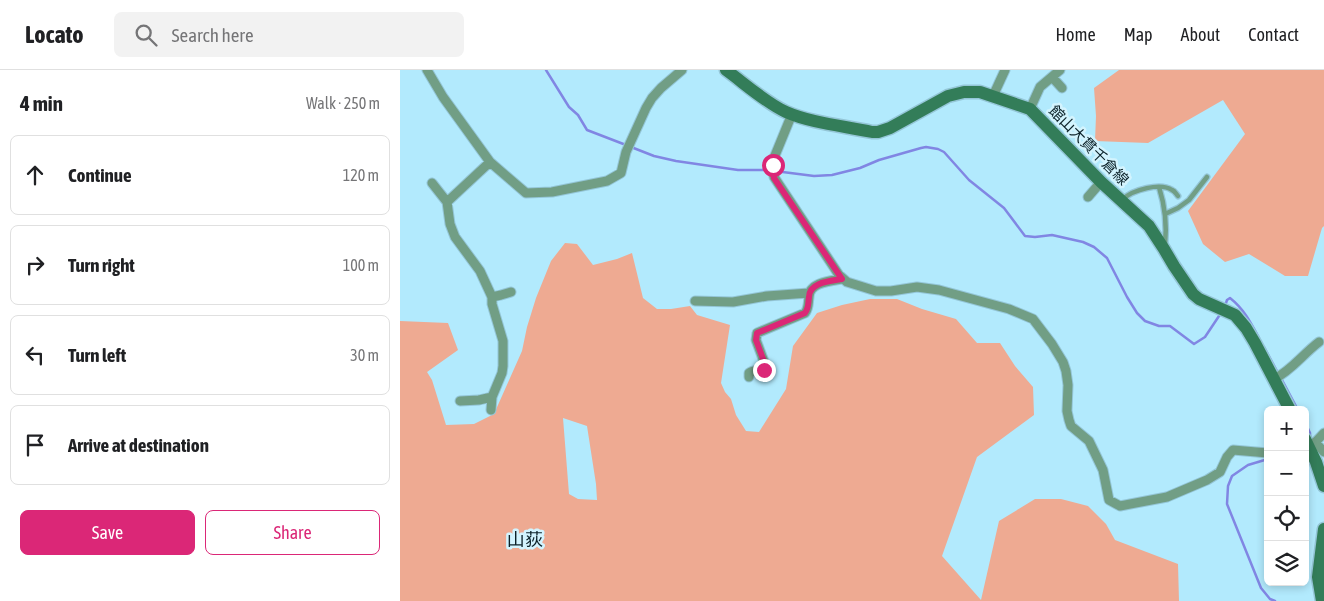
<!DOCTYPE html>
<html lang="en">
<head>
<meta charset="utf-8">
<style>
  :root { --surface:#fff; --page:#f2f2f2; --text:#202124; --muted:#757577; --line:#e0e0e0; --accent:#db2777 }
  body { margin:0; font-family:"Asap Condensed","Noto Sans JP",sans-serif; background:var(--page); color:var(--text) }
  .controls { position:absolute; right:15px; bottom:15px; display:grid; overflow:hidden; border-radius:8px; box-shadow:0 2px 8px #0003 }
  .controls button { width:45px; height:45px; display:grid; place-items:center; padding:0; border:0; border-bottom:1px solid var(--line); background:var(--surface); color:var(--text); font:25px sans-serif }
  .stop { position:absolute; width:15px; height:15px; margin:-11px; border:4px solid #db2777; border-radius:50%; background:#fff }
  .stop.end { background:#db2777; border-color:#fff; box-shadow:0 1px 5px #0008 }
  .list { margin:0; padding:0; list-style:none }
  h2 { display:flex; justify-content:space-between; align-items:center; height:65px; margin:0; padding:0 20px; font-size:21px }
  h2 small { font-size:16px; font-weight:400; color:var(--muted) }
  .list li { display:grid; grid-template-columns:32px 1fr auto; gap:15px; align-items:center; box-sizing:border-box; height:80px; margin:0 10px 10px; padding:0 10px; border:1px solid var(--line); border-radius:8px }
  .list b { display:block; font-size:19px; white-space:nowrap }
  .list em { font-size:16px; font-style:normal; color:var(--muted) }
  .actions { display:flex; gap:10px; padding:15px 20px }
  .actions a { flex:1; padding:11px 0; border:1px solid var(--accent); border-radius:8px; text-align:center; font-size:18px; color:var(--accent) }
  .actions .main { background:var(--accent); color:#fff }
  .icon { flex:none; width:28px; height:28px; fill:none; stroke:currentColor; stroke-width:2; stroke-linecap:round; stroke-linejoin:round }
  .map { position:relative; flex:none; width:924px; height:531px; overflow:hidden }
  header { display:flex; align-items:center; gap:30px; box-sizing:border-box; height:70px; padding:0 25px; background:var(--surface); border-bottom:1px solid var(--line) }
  header strong { font-size:24px }
  nav { display:flex; gap:28px; margin-inline-start:auto; font-size:18px }
  .search { width:350px; height:45px; background:var(--page); display:flex; align-items:center; gap:12px; box-sizing:border-box; padding:0 18px; border-radius:8px; color:var(--muted); font-size:19px }
  main { display:flex }
  aside { flex:1; background:var(--surface) }
  .map>svg:first-child { display:block }
  .green { fill:#eeaa92; fill-rule:evenodd }
  .lines { fill:none; stroke-linecap:round; stroke-linejoin:round }
  .stream { stroke:#8186e3; stroke-width:2.5 }
  .lane-casing { stroke:#94c6d7; stroke-width:7 }
  .street-casing { stroke:#94c6d7; stroke-width:11 }
  .secondary-casing { stroke:#94c6d7; stroke-width:15 }
  .lane { stroke:#719e85; stroke-width:4.5 }
  .street { stroke:#719e85; stroke-width:9 }
  .secondary { stroke:#337d59; stroke-width:12 }
  .route { stroke:#db2777; stroke-width:6 }
  .labels { text-anchor:middle; dominant-baseline:central; stroke-width:5; stroke-linejoin:round; paint-order:stroke }
  .street-label { font-size:15px; fill:#0c2229; stroke:#d3f4fe }
  .quarter-label { font-size:18px; fill:#0c2229; stroke:#d3f4fe }
</style>
</head>
<body>
<header>
<strong>Locato</strong>
<div class="search"><svg class="icon" aria-label="search" viewBox="0 0 24 24"><circle cx="10" cy="10" r="6"/><path d="M15 15l6 6"/></svg>Search here</div>
<nav><a>Home</a><a>Map</a><a>About</a><a>Contact</a></nav>
</header>
<main>
<aside>
<h2>4 min<small>Walk · 250 m</small></h2>
<ul class="list">
<li><svg class="icon" aria-label="ahead" viewBox="0 0 24 24"><path d="M12 20V5M6 11l6-6 6 6"/></svg><div><b>Continue</b></div><em>120 m</em></li>
<li><svg class="icon" aria-label="right" viewBox="0 0 24 24"><path d="M7 20v-9h11M14 6l5 5-5 5"/></svg><div><b>Turn right</b></div><em>100 m</em></li>
<li><svg class="icon" aria-label="left" viewBox="0 0 24 24"><path d="M17 20v-9H6M10 6l-5 5 5 5"/></svg><div><b>Turn left</b></div><em>30 m</em></li>
<li><svg class="icon" aria-label="arrive" viewBox="0 0 24 24"><path d="M6 21V4h12l-3 4 3 4H6"/></svg><div><b>Arrive at destination</b></div></li>
</ul>
<div class="actions"><a class="main">Save</a><a>Share</a></div>
</aside>
<div class="map">
<svg width="924" height="531" viewBox="0 0 924 531">
  <rect width="100%" height="100%" fill="#b2eafd"/>
  <path class="green" d="M719 0H924V156L922 158 908 206H885L849 184 825 192 803 174 788 141 845 64 823 30 748 73 695 71 696 46 694 18Z
    M165 173 177 174 193 195 217 189 232 183 243 228 257 239H271L290 236 297 245 330 255 321 313 325 322 331 329 336 345 346 361 359 362 386 319 393 276 417 243 442 235 470 229H497L522 239 556 249 577 273H600L615 296 633 317 634 345 577 387 542 486 581 530 599 451 635 429H661L688 436 706 454 715 470 778 494 779 531H0V251L48 253 58 280 27 302 32 310 46 355 74 354 94 344 122 281 127 257 136 228 151 191ZM163 348 187 356 196 414 197 430 178 429 169 424Z"/>
  <g class="lines">
    <path class="stream" d="M146 0 169 37 178 45 187 60 226 75
      M231 77 254 86 276 91 338 100H367L414 106 432 105 460 98 479 90 521 78 526 77 538 79 544 82 569 110 604 138 625 166 635 167 652 165 683 172 694 177 707 188 727 227 737 243 745 251 759 256H770L794 274 805 267 821 243
      M825 236 827 230 830 228C844 239 851 253 859 268
      M864 277 878 303
      M881 308 898 340
      M905 352 910 363V366
      M868 389 848 395 832 406 828 416 827 434 861 518 870 529 875 531"/>
    <g class="lane-casing">
      <path id="lane" d="M759 117C765 136 767 156 765 175
        M723 129C733 120 760 112 772 120 775 121 776 124 778 126
        M765 144 778 138 789 130 807 107"/>
    </g>
    <g class="street-casing">
      <path id="street" d="M27 0 43 27 90 92 126 123 152 122 207 111 221 103 226 82 246 38 252 28 261 18 282 0
        M652 7 662 18
        M593 26 605 0
        M630 39 640 17 660 0
        M392 44 374 88 373 95 374 107 439 205 447 212 476 221H491L517 217 539 220 609 239 633 249 652 274 663 292 666 301 668 315 667 341 669 350 671 356 689 371 703 400 709 430 720 436 767 427 807 410 820 402 827 387 833 380 868 383
        M32 113 47 132 50 154 55 167 80 201 92 227V234L103 271V296L102 303 92 327 91 340
        M688 127 701 112
        M47 132 90 92
        M92 227 101 225 111 222
        M295 231 333 232 367 226 409 223
        M349 307V303C354 299 362 302 366 297L356 270 357 263 405 243C409 238 408 233 409 227 409 212 431 211 442 209
        M874 309C891 301 903 284 919 272
        M60 331 79 330 92 327
        M915 372 924 382
        M910 378 924 363"/>
    </g>
    <g class="secondary-casing">
      <path id="secondary" d="M326 0C344 13 366 33 386 42 411 53 444 56 472 62H478L490 58 548 26 564 22H580L630 39 701 112 749 156 764 179 774 196 793 224 799 229 835 245 846 258 855 273 890 340
        M905 369 916 392 924 416
        M922 531 918 507 924 459"/>
    </g>
    <use href="#lane" class="lane"/>
    <use href="#street" class="street"/>
    <use href="#secondary" class="secondary"/>
  </g>
  <g class="lines">
    <path class="route" d="M364 300 366 297 356 270 357 263 405 243C409 238 408 233 409 227 409 212 431 211 442 209L374 108 373 95"/>
  </g>
  <g class="labels">
    <g class="street-label">
      <text transform="translate(689 75) rotate(45)">館山大貫千倉線</text>
    </g>
    <g class="quarter-label">
      <text x="125" y="469">山荻</text>
    </g>
  </g>
</svg>
<div class="controls">
<button>+</button>
<button>−</button>
<button><svg class="icon" aria-label="locate" viewBox="0 0 24 24"><circle cx="12" cy="12" r="6"/><path d="M12 2v4M12 18v4M2 12h4M18 12h4"/></svg></button>
<button><svg class="icon" aria-label="layers" viewBox="0 0 24 24"><path d="M12 4l9 5-9 5-9-5zM3 14l9 5 9-5"/></svg></button>
</div>
<div class="stop" style="left:373px;top:95px"></div>
<div class="stop end" style="left:364px;top:300px"></div>
</div>
</main>
</body>
</html>
